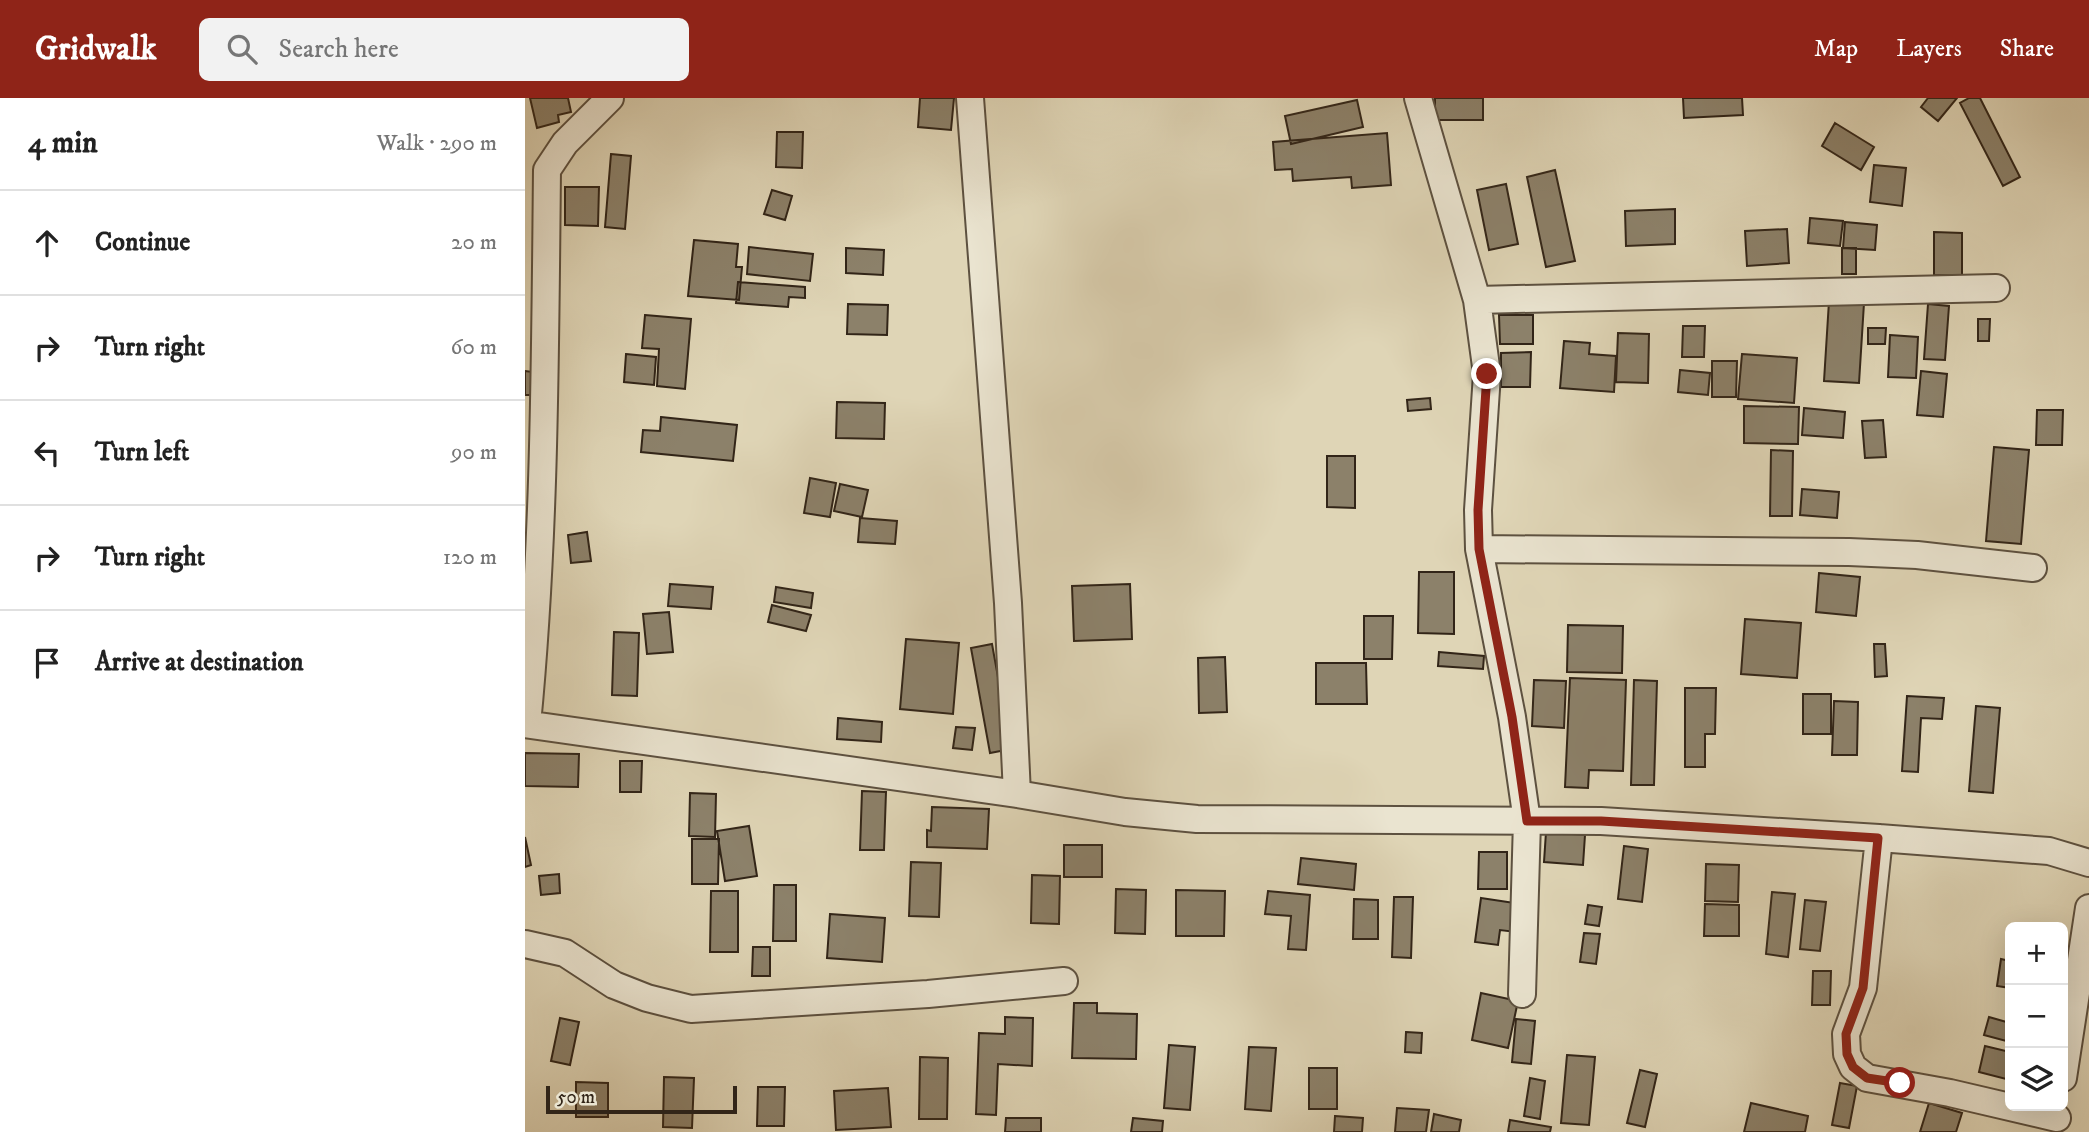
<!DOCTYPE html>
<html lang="en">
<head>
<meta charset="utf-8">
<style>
  :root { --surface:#fff; --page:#f2f2f2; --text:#222; --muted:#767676; --line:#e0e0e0; --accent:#8f2418 }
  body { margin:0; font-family:"IM FELL DW Pica",serif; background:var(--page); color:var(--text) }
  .controls { position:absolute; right:21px; bottom:21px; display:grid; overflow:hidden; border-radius:10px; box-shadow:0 7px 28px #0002 }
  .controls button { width:63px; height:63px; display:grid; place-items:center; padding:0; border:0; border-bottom:2px solid var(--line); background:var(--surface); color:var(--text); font:35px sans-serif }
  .scale { position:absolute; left:21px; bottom:18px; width:191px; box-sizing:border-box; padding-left:7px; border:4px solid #322518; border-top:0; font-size:19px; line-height:24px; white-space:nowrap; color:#322518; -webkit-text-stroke:5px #eae4d0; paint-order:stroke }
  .stop { position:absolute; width:21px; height:21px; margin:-16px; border:5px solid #8f2418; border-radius:50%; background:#fff }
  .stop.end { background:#8f2418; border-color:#fff; box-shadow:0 2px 7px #0008 }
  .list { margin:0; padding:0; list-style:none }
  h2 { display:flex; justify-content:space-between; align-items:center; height:91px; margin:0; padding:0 28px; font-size:30px }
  h2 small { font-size:23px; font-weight:400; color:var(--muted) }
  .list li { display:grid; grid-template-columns:46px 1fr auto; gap:21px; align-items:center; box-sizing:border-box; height:105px; padding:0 28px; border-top:2px solid var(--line) }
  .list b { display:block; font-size:26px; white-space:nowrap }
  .list em { font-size:23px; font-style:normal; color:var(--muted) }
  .icon { flex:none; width:38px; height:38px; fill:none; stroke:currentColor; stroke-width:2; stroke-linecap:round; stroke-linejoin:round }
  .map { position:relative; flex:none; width:1564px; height:1034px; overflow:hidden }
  header { display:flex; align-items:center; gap:42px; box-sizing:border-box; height:98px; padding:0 35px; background:var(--accent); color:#fff }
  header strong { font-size:33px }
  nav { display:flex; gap:38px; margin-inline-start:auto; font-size:24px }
  .search { width:490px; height:63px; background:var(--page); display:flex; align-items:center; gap:18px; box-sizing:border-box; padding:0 24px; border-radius:10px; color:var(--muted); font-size:26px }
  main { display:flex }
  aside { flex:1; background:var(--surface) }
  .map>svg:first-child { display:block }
  .building { fill:#8c816a; stroke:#322518; stroke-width:2 }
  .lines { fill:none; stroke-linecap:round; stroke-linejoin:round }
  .minor-casing { stroke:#5d5140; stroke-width:30 }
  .minor { stroke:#eae4d0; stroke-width:26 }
  .route { stroke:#8f2418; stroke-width:9 }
</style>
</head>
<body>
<header>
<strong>Gridwalk</strong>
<div class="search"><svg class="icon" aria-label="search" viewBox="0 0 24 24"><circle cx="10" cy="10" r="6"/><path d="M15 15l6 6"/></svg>Search here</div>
<nav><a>Map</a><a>Layers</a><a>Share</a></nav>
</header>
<main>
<aside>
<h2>4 min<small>Walk · 290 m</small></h2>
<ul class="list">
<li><svg class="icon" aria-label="ahead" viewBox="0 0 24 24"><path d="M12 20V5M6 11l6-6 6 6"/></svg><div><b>Continue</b></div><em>20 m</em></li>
<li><svg class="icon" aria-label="right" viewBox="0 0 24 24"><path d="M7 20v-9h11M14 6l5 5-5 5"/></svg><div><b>Turn right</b></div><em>60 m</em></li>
<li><svg class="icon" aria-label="left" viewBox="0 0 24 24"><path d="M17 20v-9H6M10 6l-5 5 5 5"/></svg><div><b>Turn left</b></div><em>90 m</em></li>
<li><svg class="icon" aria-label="right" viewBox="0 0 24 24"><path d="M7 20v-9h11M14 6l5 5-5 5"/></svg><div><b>Turn right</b></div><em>120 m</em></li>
<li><svg class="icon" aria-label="arrive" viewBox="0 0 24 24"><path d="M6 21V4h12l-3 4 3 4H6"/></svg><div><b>Arrive at destination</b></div></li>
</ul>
</aside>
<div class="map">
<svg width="1564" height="1034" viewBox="0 0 1564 1034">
  <rect width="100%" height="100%" fill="#dfd5b6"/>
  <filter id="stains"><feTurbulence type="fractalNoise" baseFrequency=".00286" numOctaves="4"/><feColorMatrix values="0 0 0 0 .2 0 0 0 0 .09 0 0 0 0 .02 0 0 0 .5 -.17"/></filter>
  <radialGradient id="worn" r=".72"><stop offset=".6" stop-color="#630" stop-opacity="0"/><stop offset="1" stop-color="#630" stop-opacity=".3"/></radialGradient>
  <path class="building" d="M5 0H43L46 14 33 17 34 24 12 30Z
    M395 0H429L426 32 393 29Z
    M910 0H958V22H910Z
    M1158 0H1217L1218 17 1159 20Z
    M1403 0H1432L1413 23 1396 9Z
    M1444 0H1455L1495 79 1478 88 1435 5Z
    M832 2 838 29 766 46 760 18Z
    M1310 25 1349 49 1336 72 1297 48Z
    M252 34H278L277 70 251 69Z
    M862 35 866 87 827 90 826 79 768 83 767 71 750 72 748 44Z
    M86 56 106 58 100 131 80 129Z
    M1349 67 1381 70 1377 108 1345 104Z
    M1030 72 1050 163 1021 169 1002 79Z
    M981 86 993 146 964 152 952 92Z
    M40 89H74L73 128 40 127Z
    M247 92 267 98 260 122 239 116Z
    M1150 111V146L1101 148 1100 113Z
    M1285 120 1318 123 1315 148 1283 145Z
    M1320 124 1352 127 1350 152 1318 150Z
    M1262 131 1264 165 1222 168 1220 133Z
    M1409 134 1437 135V178L1409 177Z
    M169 142 213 146 211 169H217L214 202 163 198Z
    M224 149 288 156 285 183 222 176Z
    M321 150 359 152 358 177 321 175Z
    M1317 150H1331V176H1317Z
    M213 184 280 189V200L264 199 263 209 211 205Z
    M1304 203 1339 205 1334 285 1299 283Z
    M323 206 363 207 362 237 322 236Z
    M1403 206 1424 208 1420 262 1399 261Z
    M120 217 166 221 160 291 132 288 134 251 117 250Z
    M974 217H1008V246H975Z
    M1453 221H1465L1464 243H1453Z
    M1158 228H1180L1179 259H1157Z
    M1343 230H1361L1360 246H1343Z
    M1093 235 1124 236 1123 285 1091 284Z
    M1365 237 1393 239 1391 280 1363 279Z
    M1039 243 1065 245 1064 256 1091 258 1089 294 1035 290Z
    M1006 254 1005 289H976V255Z
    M101 256 131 259 129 287 99 284Z
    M1217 256 1272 260 1269 305 1213 301Z
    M1187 263H1212L1211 299H1187Z
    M1155 272 1185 275 1183 297 1153 294Z
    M0 273 8 274 6 297H0Z
    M1396 273 1422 276 1418 319 1392 317Z
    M905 300 906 311 883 313 882 302Z
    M312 304 360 305 359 341 311 340Z
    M1219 308 1274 309 1273 346 1219 345Z
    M1279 310 1320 314 1318 340 1277 337Z
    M1512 312H1538L1537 347H1511Z
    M136 319 212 327 208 363 116 354 118 332 135 333Z
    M1358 322 1361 359 1340 360 1337 323Z
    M1469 349 1504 352 1496 446 1461 443Z
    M1246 352 1268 353 1267 418H1245Z
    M802 358H830V410L802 409Z
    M285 380 311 385 305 419 279 415Z
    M315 386 343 392 337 419 309 413Z
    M1277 391 1314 394 1312 420 1275 417Z
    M335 420 372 423 370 446 333 444Z
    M62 434 66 463 46 465 43 437Z
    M894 474H929V536L893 535Z
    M1294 475 1335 479 1331 518 1291 514Z
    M145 486 188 489 186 511 143 508Z
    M605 486 607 541 549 543 547 488Z
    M251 489 288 495 286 510 249 504Z
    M247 507 286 517 281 533 243 524Z
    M144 514 148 554 122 556 118 516Z
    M839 518H868L867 561H839Z
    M1220 521 1276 525 1272 580 1216 576Z
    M1043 527 1098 528 1097 575 1042 574Z
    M89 534 114 535 112 598 87 597Z
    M381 541 434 545 428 616 375 611Z
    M467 546 486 651 465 655 446 550Z
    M1349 546H1360L1362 578 1350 579Z
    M914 554 959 558 958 571 913 568Z
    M700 559 702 614 674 615 673 560Z
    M791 565H841L842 606H791Z
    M1045 580 1101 582 1098 673 1064 672 1063 690 1040 689Z
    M1009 582 1041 583 1039 630 1007 628Z
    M1109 582 1132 583 1129 687H1106Z
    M1160 590H1191L1190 636H1180V669H1160Z
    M1278 596H1306V636H1278Z
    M1382 598 1419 600 1417 621 1396 620 1393 674 1377 673Z
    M1309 603 1333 604 1332 657H1307Z
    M1451 608 1475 610 1468 695 1444 693Z
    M313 620 357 624 356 644 312 641Z
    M431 629 450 630 447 652 428 650Z
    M0 655 54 656 53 689 0 688Z
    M95 663H117L116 694H95Z
    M337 693 361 694 359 752H335Z
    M165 695 191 696 190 739 164 738Z
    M407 709 464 711 462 751 402 749V732L406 733Z
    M224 728 232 778 200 783 192 733Z
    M1021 734 1060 737 1058 767 1019 764Z
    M0 739 6 767 0 769Z
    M167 741H194L193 786H167Z
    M539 747H577V779H539Z
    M1099 748 1123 751 1117 804 1093 801Z
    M954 754H982V791H953Z
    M776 760 831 766 829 792 773 786Z
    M386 764 416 765 414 819 384 818Z
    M1181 766 1214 767 1213 804 1180 803Z
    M34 776 35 795 16 797 14 778Z
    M507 777 535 778 534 826 506 825Z
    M249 787H271V843H248Z
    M591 791 621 792 620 836 590 835Z
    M651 792 700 793 699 838H651Z
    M186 793H213V854H185Z
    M743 793 785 797 781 852 763 851 766 818 740 816Z
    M1247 794 1270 796 1263 859 1241 856Z
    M869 799H888L886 860 867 859Z
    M956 800 1003 807 999 835 975 832 973 847 950 844Z
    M829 801 853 802V841H828Z
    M1280 802 1301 804 1295 853 1275 851Z
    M1180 806 1214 807V838H1179Z
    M1063 807 1077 809 1074 828 1060 826Z
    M305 816 360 820 357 864 302 860Z
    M1059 835 1075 836 1071 866 1055 864Z
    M228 849H245V878H227Z
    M1476 861 1485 863V890L1472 888Z
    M1288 873H1306L1305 907H1287Z
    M956 895 993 903 983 950 947 942Z
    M549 905H572V915L612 916 611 961 547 960Z
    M480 919 508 920 507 968 473 966 471 1017 451 1016 454 935 480 936Z
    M1464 919 1485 925V944L1459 937Z
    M35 920 54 924 45 967 26 963Z
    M991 921 1010 923 1006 966 987 964Z
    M881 934 897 935 896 955 880 954Z
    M644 947 670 949 665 1012 639 1010Z
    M1460 948 1485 954V982L1454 974Z
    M724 949 751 950 746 1013 720 1011Z
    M1042 957 1070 959 1064 1027 1036 1025Z
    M395 959 423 960 422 1021H394Z
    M784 970H812V1011H784Z
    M1115 972 1132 976 1120 1029 1102 1025Z
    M139 979 169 980 167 1030 138 1029Z
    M1005 980 1020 983 1015 1021 999 1018Z
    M51 984 83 985V1019H51Z
    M1315 985 1332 988 1324 1030 1307 1027Z
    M233 989H260L259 1028H232Z
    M363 990 366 1029 311 1032 309 993Z
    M1226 1005 1283 1018 1280 1034H1219Z
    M1404 1005 1437 1015 1431 1034H1395Z
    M872 1010 904 1012 901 1034H870Z
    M909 1016 936 1022 934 1034H906Z
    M810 1018 838 1020 837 1034H809Z
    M481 1020H516V1034H480Z
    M608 1020 638 1023 637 1034H606Z
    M985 1022 1026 1029 1025 1034H983Z"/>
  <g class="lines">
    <g class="minor-casing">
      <path id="minor" d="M445 0 483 505 492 696
        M893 0 952 202 962 276 953 412 954 451 987 619 1002 723 997 896
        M952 202 1471 190
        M954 451 1324 454 1392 457 1508 470
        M0 626 492 696 600 714 672 721 1076 723 1354 740 1524 753 1564 765
        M2 626C20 442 20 257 22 72L40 45 85 0
        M1354 740 1338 890 1321 936 1322 956 1328 969 1342 980 1425 995 1532 1020
        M0 846 40 855 89 887 122 900 166 911 403 896 539 883
        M1538 980 1564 810"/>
    </g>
    <use href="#minor" class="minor"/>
  </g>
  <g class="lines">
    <path class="route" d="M962 276 953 412 954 451 987 619 1002 723H1076L1353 740 1338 890 1321 936 1322 956 1328 969 1342 980 1375 985"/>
  </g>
  <rect width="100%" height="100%" filter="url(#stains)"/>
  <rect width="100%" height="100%" fill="url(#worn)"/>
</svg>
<div class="controls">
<button>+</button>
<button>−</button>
<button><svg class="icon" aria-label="layers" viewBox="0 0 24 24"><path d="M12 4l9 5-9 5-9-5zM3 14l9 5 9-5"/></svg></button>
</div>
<div class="scale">50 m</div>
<div class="stop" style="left:1375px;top:985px"></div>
<div class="stop end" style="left:962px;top:276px"></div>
</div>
</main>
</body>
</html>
